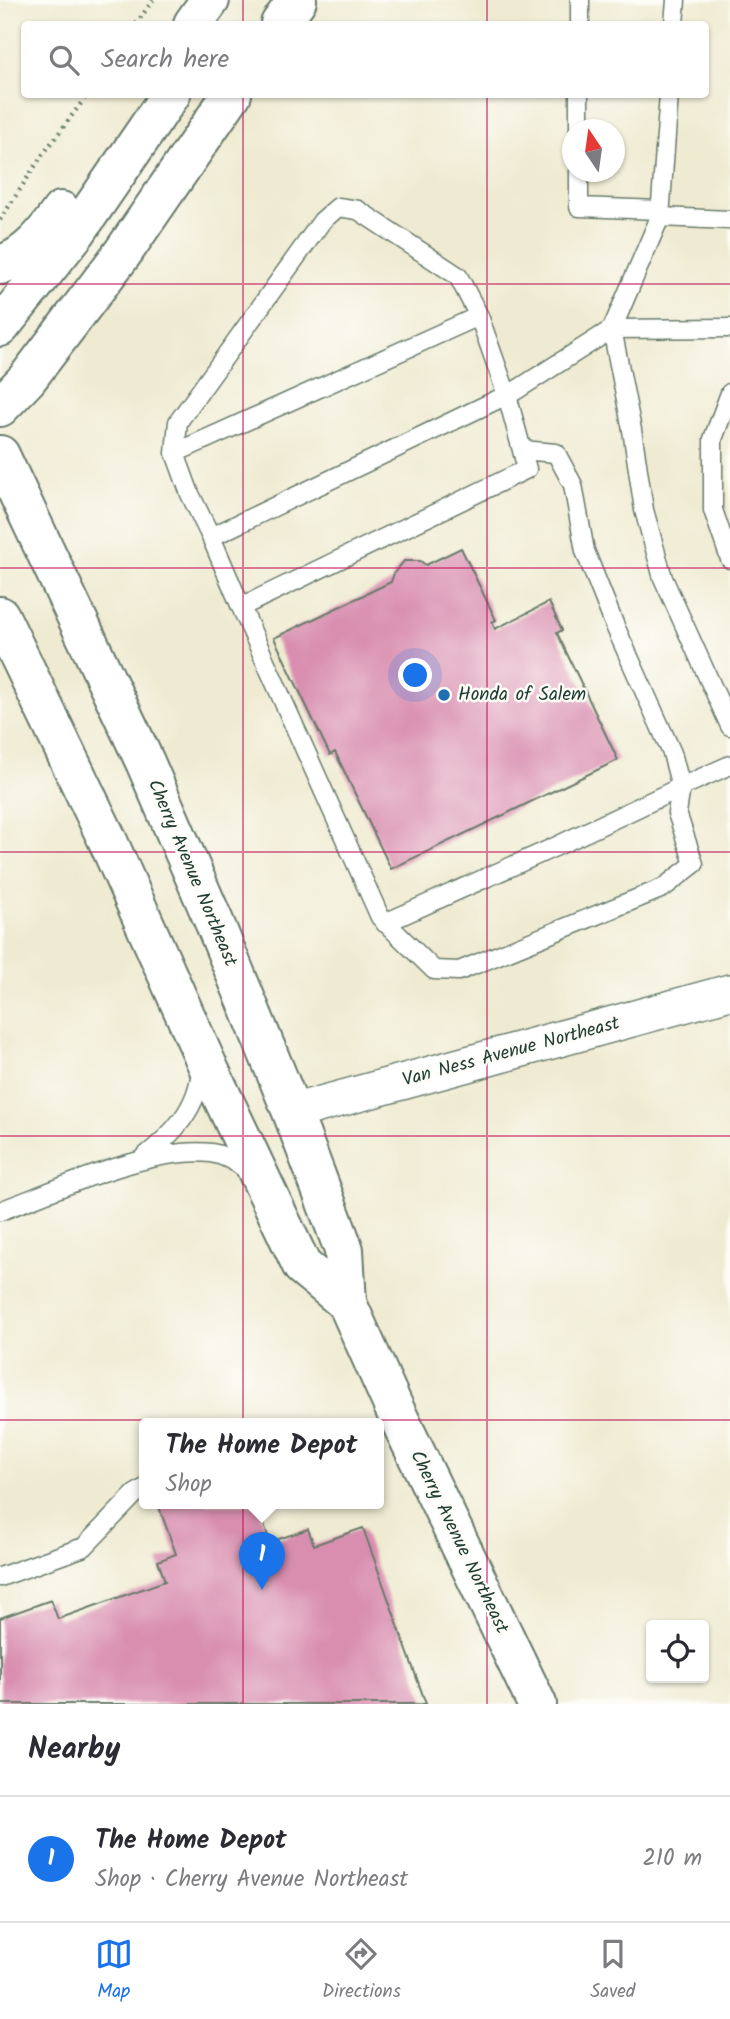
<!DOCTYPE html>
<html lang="en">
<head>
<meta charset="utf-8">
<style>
  :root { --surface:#fff; --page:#f7f7f7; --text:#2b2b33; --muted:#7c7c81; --line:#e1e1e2; --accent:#1a73e8 }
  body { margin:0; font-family:Kalam,sans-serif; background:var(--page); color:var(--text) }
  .controls { position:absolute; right:21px; bottom:21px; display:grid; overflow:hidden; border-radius:7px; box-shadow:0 2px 5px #0004 }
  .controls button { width:63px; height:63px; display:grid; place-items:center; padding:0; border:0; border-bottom:2px solid var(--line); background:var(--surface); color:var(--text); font:35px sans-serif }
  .compass { position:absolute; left:562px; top:119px; width:63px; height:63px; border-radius:50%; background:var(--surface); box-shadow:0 2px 5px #0004; rotate:347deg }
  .you { position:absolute; left:416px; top:676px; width:24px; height:24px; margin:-18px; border:5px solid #fff; border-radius:50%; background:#1a73e8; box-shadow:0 0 0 10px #1a73e833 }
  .badge { display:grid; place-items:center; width:46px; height:46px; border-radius:50%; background:var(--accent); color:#fff; font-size:23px; font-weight:700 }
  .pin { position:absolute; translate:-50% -58px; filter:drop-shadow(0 2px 4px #0008) }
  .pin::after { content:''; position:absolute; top:37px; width:24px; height:21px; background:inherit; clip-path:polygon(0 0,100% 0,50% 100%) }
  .popup { position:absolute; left:139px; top:1418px; width:245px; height:91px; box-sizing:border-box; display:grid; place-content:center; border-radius:7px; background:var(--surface); filter:drop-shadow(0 2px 5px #0005); font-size:23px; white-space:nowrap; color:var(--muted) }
  .popup b { font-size:26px; color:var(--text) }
  .popup::after { content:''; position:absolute; left:50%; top:100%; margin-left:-14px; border:14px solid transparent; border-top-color:var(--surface) }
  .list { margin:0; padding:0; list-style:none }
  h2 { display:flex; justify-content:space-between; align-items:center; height:91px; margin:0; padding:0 28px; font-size:30px }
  h2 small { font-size:23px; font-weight:400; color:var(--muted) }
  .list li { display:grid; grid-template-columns:46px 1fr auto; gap:21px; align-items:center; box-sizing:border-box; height:126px; padding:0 28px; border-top:2px solid var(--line) }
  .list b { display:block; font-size:26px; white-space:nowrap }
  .list p { margin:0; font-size:23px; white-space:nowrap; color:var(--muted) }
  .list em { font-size:23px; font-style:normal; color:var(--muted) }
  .icon { flex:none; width:38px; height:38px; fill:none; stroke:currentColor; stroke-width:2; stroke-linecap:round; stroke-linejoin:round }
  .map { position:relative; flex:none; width:730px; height:1704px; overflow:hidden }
  .search { position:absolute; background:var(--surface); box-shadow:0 2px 5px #0004; left:21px; right:21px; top:21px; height:77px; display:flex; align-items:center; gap:18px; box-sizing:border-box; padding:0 24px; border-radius:7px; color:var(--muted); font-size:26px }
  .sheet { height:217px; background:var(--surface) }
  nav { display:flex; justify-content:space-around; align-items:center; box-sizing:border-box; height:98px; border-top:2px solid var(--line); background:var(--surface); font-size:19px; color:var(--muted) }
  nav a { display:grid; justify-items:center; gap:4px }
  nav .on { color:var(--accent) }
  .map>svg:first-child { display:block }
  .building { fill:#d98eb0 }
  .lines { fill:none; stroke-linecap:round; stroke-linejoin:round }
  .lane-casing { stroke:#687a6b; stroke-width:21 }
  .street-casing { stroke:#687a6b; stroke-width:38 }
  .secondary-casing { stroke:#687a6b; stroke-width:42 }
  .highway-casing { stroke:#687a6b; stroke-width:42 }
  .path { stroke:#687a6b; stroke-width:4.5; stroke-dasharray:2 5; stroke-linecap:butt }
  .lane { stroke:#fff; stroke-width:18 }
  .street { stroke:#fff; stroke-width:35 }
  .secondary { stroke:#fff; stroke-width:38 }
  .highway { stroke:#fff; stroke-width:38 }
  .grid { fill:none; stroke:#c2185b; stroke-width:2; stroke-opacity:0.55 }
  .poi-dot { fill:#1f6fb2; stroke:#fdfcf7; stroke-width:2.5 }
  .labels { text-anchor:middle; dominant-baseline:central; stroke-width:5; stroke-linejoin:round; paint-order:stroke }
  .poi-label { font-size:19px; fill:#1f3d34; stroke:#fdfcf7; text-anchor:start }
  .street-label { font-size:19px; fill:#1f3d34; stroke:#fdfcf7 }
</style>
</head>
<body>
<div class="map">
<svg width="730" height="1704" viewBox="0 0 730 1704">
  <rect width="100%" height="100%" fill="#fdfcf7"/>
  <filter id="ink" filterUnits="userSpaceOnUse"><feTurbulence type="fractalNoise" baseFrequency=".0143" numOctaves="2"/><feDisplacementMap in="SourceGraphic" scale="14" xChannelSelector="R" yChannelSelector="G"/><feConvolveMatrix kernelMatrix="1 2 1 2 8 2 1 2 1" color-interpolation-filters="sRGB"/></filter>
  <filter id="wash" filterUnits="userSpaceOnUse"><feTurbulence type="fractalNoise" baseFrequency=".00686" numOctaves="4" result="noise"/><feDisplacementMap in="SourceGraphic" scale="28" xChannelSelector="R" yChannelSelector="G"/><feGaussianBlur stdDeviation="1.57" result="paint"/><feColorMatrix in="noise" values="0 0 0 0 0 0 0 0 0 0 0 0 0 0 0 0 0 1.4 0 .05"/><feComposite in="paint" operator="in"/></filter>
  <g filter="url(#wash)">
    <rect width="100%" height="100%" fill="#efebd2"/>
    <g id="blocks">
      <path class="building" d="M461 548 496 620 492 622 495 629 549 602 562 630 557 633 618 760 391 869 335 752 330 755 274 638 391 582 394 573 404 561H420L426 565Z
        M166 1504H257L270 1542 308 1529 314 1545 363 1528 426 1704H0V1618L51 1600 58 1619 165 1581 158 1561 176 1554 159 1507Z"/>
    </g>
  </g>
  <g filter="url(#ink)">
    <use href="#blocks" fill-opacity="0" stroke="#687a6b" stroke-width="2"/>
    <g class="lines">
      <g class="lane-casing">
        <path id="lane" d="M580 24V0
          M674 24 676 0
          M669 94 660 217 730 220
          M579 130V94
          M579 172V207L660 210
          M660 217 612 329 730 328
          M730 393 713 439V510L730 559
          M175 453 479 316
          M211 537 241 607 527 469 507 395 479 316 458 276 358 210 338 207 322 221 178 422 175 453 190 494 211 537 507 395 515 391 612 329 632 430 644 510 663 578 730 726
          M241 607 380 917 434 970 459 971 663 888 694 864 677 813 681 787 730 765
          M385 923 557 846 681 787 672 753 615 626 585 551 573 485 556 453 522 450
          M143 1158C172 1135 199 1108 201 1068
          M0 1211C57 1190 151 1146 211 1153 224 1155 238 1163 249 1171
          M0 1577 84 1547 135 1494 145 1488"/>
      </g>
      <g class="street-casing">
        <path id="street" d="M292 1112 730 992"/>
      </g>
      <g class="secondary-casing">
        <path id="secondary" d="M0 455 145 762 215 924 292 1112 344 1250 347 1303 395 1410 537 1704
          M0 616 107 839 210 1071 302 1266 347 1303"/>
      </g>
      <g class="highway-casing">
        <path id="highway" d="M193 24 210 0
          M280 24 297 0
          M0 265C27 257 46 233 61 211
          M0 327 77 231 171 94
          M0 407 27 379 122 254 232 94"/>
      </g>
      <path class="path" d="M136 24 153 0
        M0 220 41 157 88 94"/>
      <use href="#lane" class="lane"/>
      <use href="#street" class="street"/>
      <use href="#secondary" class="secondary"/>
      <use href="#highway" class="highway"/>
    </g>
  </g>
  <path class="grid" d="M243 0V24M487 0V24M243 94V1704M487 94V1704M0 284H730M0 568H730M0 852H730M0 1136H730M0 1420H730"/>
  <circle class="poi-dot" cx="444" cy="695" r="7"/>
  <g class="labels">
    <g class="poi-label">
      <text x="458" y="695">Honda of Salem</text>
    </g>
    <g class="street-label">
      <text transform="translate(192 873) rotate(67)">Cherry Avenue Northeast</text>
      <text transform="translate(511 1052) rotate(-15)">Van Ness Avenue Northeast</text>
      <text transform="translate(459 1542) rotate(64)">Cherry Avenue Northeast</text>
    </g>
  </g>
</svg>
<div class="controls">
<button><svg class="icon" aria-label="locate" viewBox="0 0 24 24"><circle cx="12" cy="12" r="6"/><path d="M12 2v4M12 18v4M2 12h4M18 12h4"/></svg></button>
</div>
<svg class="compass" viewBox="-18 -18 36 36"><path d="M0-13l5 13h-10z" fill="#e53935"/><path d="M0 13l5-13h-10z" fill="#7c7c81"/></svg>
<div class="you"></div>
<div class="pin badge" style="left:262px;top:1590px">1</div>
<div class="popup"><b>The Home Depot</b>Shop</div>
<div class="search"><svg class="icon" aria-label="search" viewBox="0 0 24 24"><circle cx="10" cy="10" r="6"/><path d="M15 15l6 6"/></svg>Search here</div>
</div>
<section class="sheet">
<h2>Nearby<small></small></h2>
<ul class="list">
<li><span class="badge">1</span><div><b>The Home Depot</b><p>Shop · Cherry Avenue Northeast</p></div><em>210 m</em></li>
</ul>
</section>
<nav>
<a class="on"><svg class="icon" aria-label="map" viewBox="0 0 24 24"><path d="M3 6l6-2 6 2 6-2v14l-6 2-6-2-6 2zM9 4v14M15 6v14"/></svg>Map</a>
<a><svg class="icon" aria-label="directions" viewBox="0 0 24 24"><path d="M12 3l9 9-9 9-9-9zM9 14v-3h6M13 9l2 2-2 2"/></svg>Directions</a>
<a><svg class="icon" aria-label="saved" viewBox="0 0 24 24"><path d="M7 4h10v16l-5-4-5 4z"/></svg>Saved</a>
</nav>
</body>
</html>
